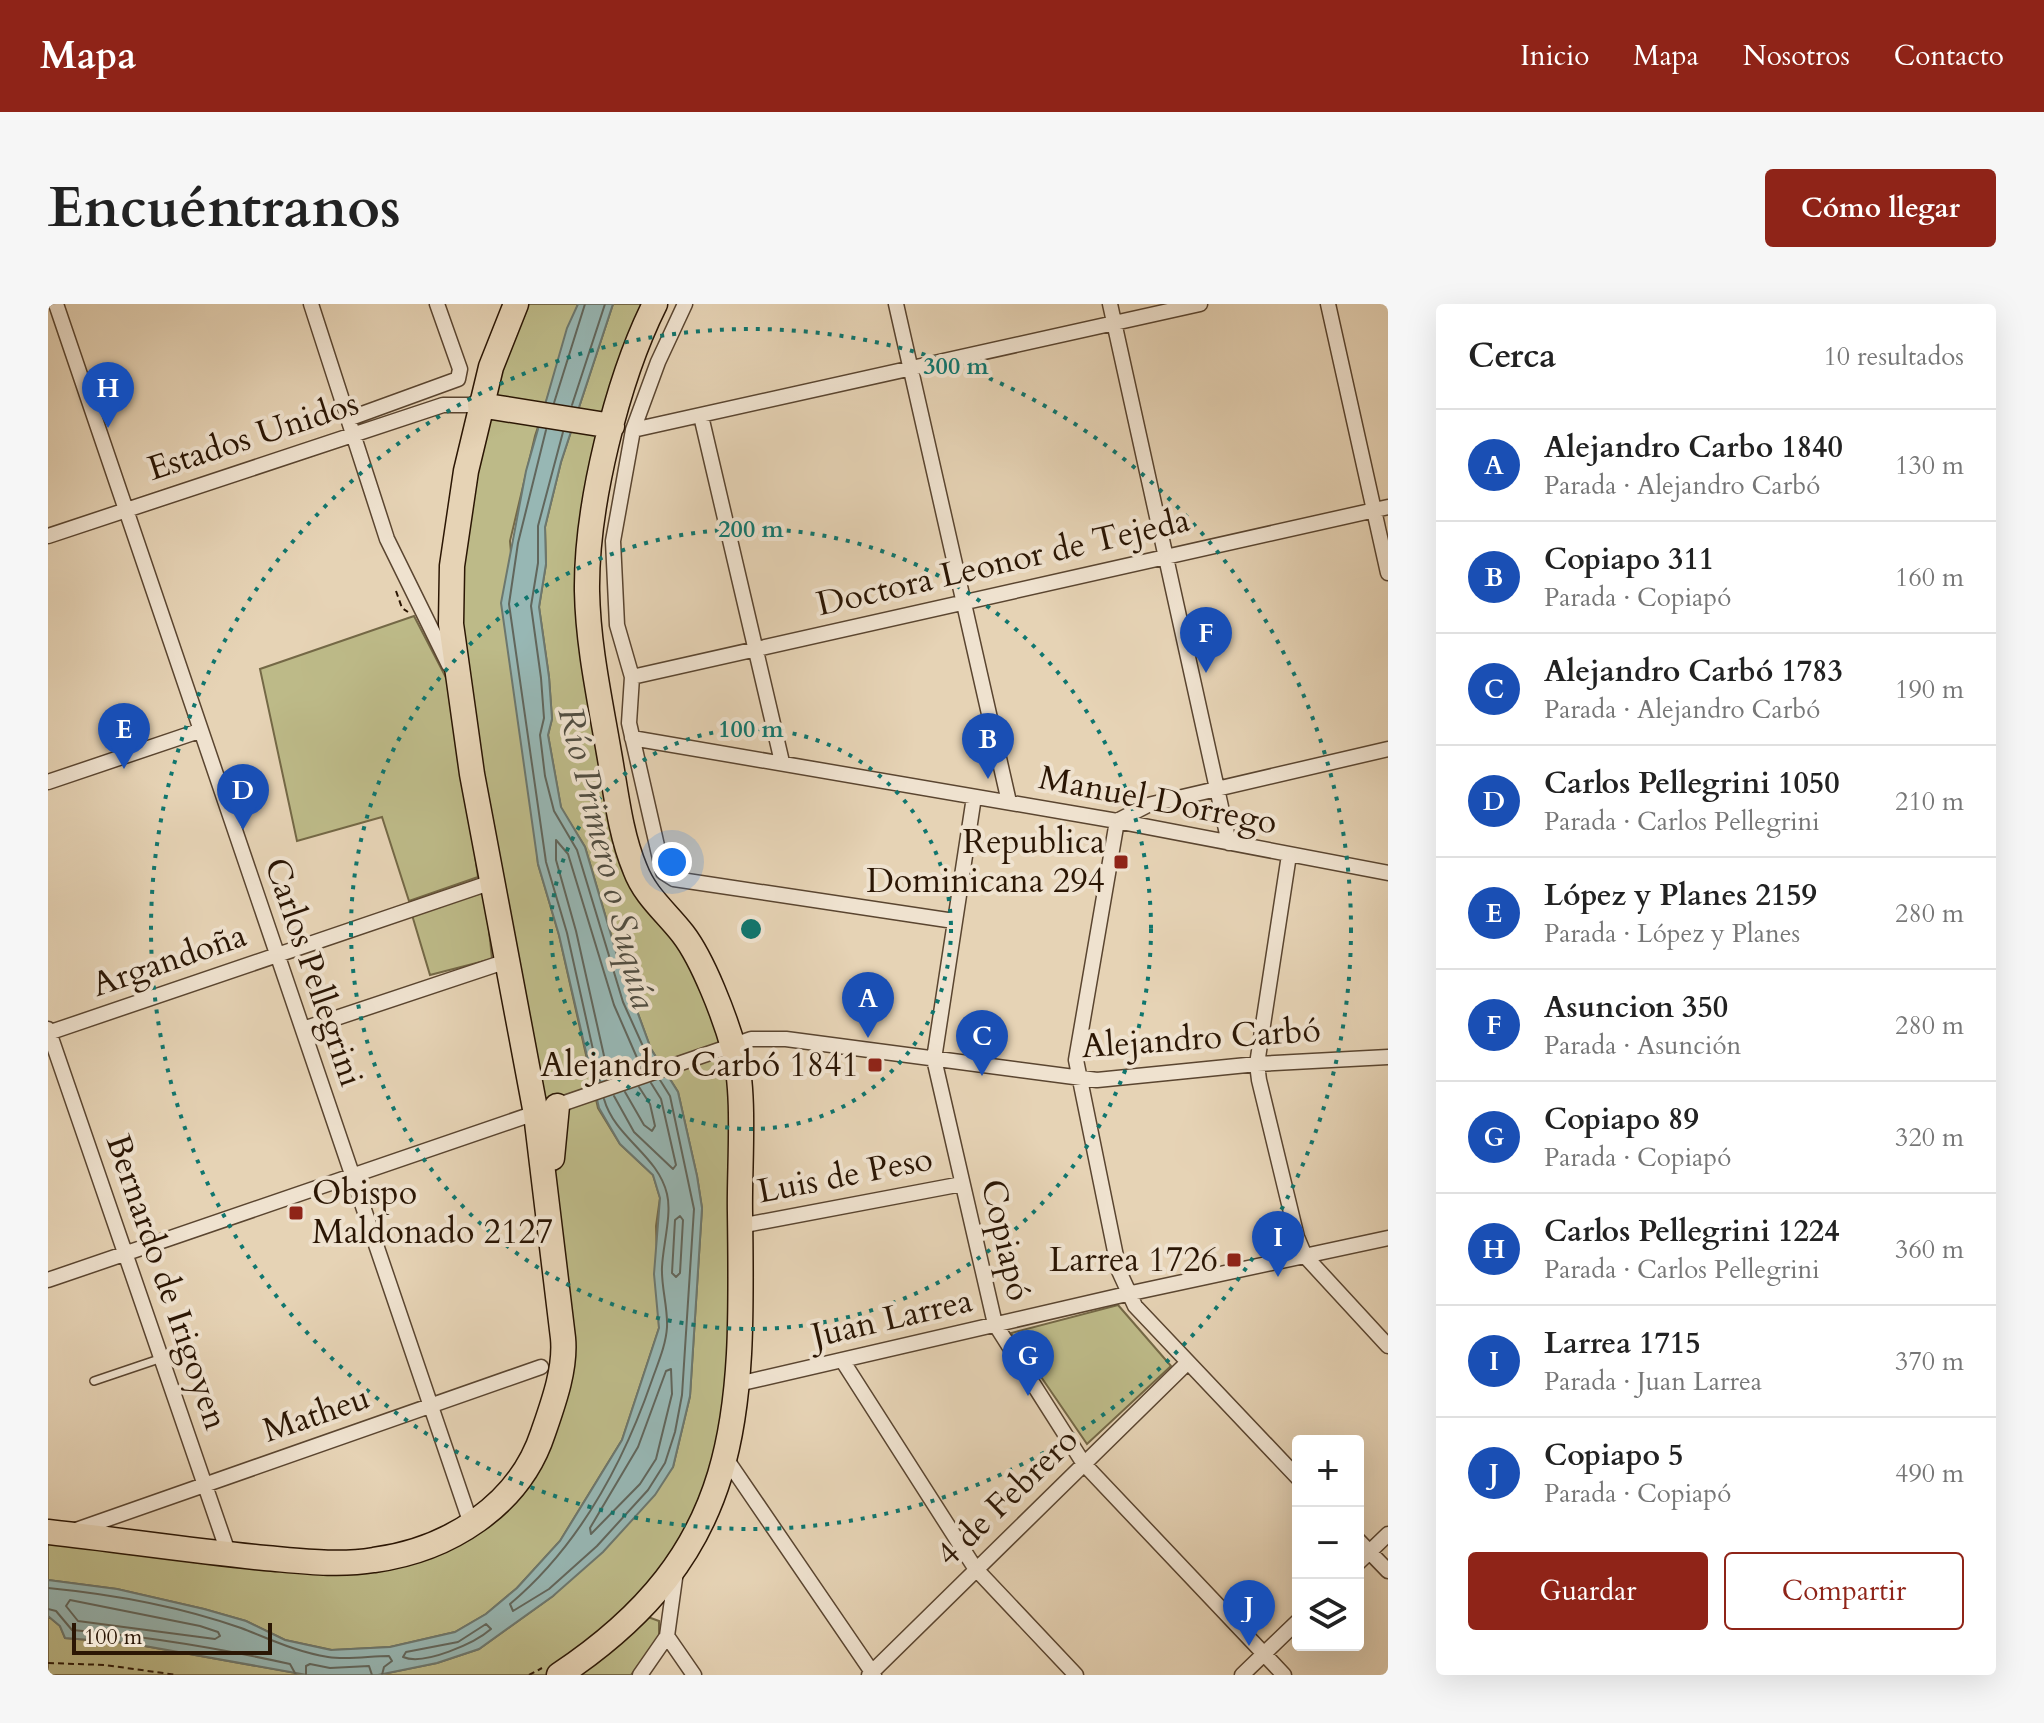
<!DOCTYPE html>
<html lang="es">
<head>
<meta charset="utf-8">
<style>
  :root { --surface:#fff; --page:#f6f6f6; --text:#222; --muted:#767676; --line:#e0e0e0; --accent:#8f2418 }
  body { margin:0; font-family:Cardo,serif; background:var(--page); color:var(--text) }
  .controls { position:absolute; right:24px; bottom:24px; display:grid; overflow:hidden; border-radius:8px; box-shadow:0 8px 32px #0002 }
  .controls button { width:72px; height:72px; display:grid; place-items:center; padding:0; border:0; border-bottom:2px solid var(--line); background:var(--surface); color:var(--text); font:40px sans-serif }
  .scale { position:absolute; left:24px; bottom:20px; width:200px; box-sizing:border-box; padding-left:8px; border:4px solid #2b1604; border-top:0; font-size:22px; line-height:28px; white-space:nowrap; color:#2b1604; -webkit-text-stroke:6px #efe2cf; paint-order:stroke }
  .you { position:absolute; left:624px; top:558px; width:28px; height:28px; margin:-20px; border:6px solid #fff; border-radius:50%; background:#1a73e8; box-shadow:0 0 0 12px #1a73e833 }
  .badge { display:grid; place-items:center; width:52px; height:52px; border-radius:50%; background:var(--accent); color:#fff; font-size:26px; font-weight:700 }
  .pin { position:absolute; translate:-50% -66px; filter:drop-shadow(0 2px 4px #0008) }
  .pin::after { content:''; position:absolute; top:42px; width:28px; height:24px; background:inherit; clip-path:polygon(0 0,100% 0,50% 100%) }
  .list { margin:0; padding:0; list-style:none }
  h2 { display:flex; justify-content:space-between; align-items:center; height:104px; margin:0; padding:0 32px; font-size:34px }
  h2 small { font-size:26px; font-weight:400; color:var(--muted) }
  .list li { display:grid; grid-template-columns:52px 1fr auto; gap:24px; align-items:center; box-sizing:border-box; height:112px; padding:0 32px; border-top:2px solid var(--line) }
  .list b { display:block; font-size:30px; white-space:nowrap }
  .list p { margin:0; font-size:26px; white-space:nowrap; color:var(--muted) }
  .list em { font-size:26px; font-style:normal; color:var(--muted) }
  .actions { display:flex; gap:16px; padding:24px 32px }
  .actions a { flex:1; padding:18px 0; border:2px solid var(--accent); border-radius:8px; text-align:center; font-size:28px; color:var(--accent) }
  .actions .main { background:var(--accent); color:#fff }
  .icon { flex:none; width:44px; height:44px; fill:none; stroke:currentColor; stroke-width:2; stroke-linecap:round; stroke-linejoin:round }
  .map { position:relative; flex:none; width:1340px; height:1371px; overflow:hidden; border-radius:8px }
  header { display:flex; align-items:center; gap:48px; box-sizing:border-box; height:112px; padding:0 40px; background:var(--accent); color:#fff }
  header strong { font-size:38px }
  nav { display:flex; gap:44px; margin-inline-start:auto; font-size:28px }
  .intro { display:flex; align-items:center; justify-content:space-between; box-sizing:border-box; height:192px; padding:0 48px }
  h1 { margin:0; font-size:56px }
  .button { padding:20px 36px; border-radius:8px; background:var(--accent); color:#fff; font-size:28px; font-weight:700 }
  main { display:flex; gap:48px; padding:0 48px }
  aside { flex:1; background:var(--surface); border-radius:8px; box-shadow:0 8px 32px #0002 }
  .map>svg:first-child { display:block }
  .green { fill:#bdba88; stroke:#746846; stroke-width:2 }
  .water { fill:#97b7b4; stroke:#6c776e; stroke-width:2 }
  .lines { fill:none; stroke-linecap:round; stroke-linejoin:round }
  .shore { stroke:#61665c; stroke-width:2 }
  .service-casing { stroke:#5a4530; stroke-width:10 }
  .minor-casing { stroke:#5a4530; stroke-width:17 }
  .primary-casing { stroke:#2b1604; stroke-width:27 }
  .path { stroke:#2b1604; stroke-width:2; stroke-dasharray:6 4; stroke-linecap:butt }
  .service { stroke:#efe2cf; stroke-width:7 }
  .minor { stroke:#efe2cf; stroke-width:14 }
  .primary { stroke:#e6d3b5; stroke-width:24 }
  .ring { fill:none; stroke:#0f766e; stroke-width:4; stroke-dasharray:4 8 }
  .poi-dot { fill:#8f2418; stroke:#efe2cf; stroke-width:3 }
  .labels { text-anchor:middle; dominant-baseline:central; stroke-width:8; stroke-linejoin:round; paint-order:stroke }
  .street-label { font-size:34px; fill:#2b1604; stroke:#efe2cf }
  .poi-label { font-size:34px; fill:#2b1604; stroke:#efe2cf; text-anchor:end }
  .water-label { font-size:36px; font-style:italic; fill:#514e42; stroke:#efe2cf }
  .centre { fill:#0f766e; stroke:#efe2cf; stroke-width:4 }
  .ring-label { font-size:24px; text-anchor:middle; font-weight:bold; fill:#0f766e; stroke:#efe2cf; stroke-width:8; stroke-linejoin:round; paint-order:stroke }
</style>
</head>
<body>
<header>
<strong>Mapa</strong>
<nav><a>Inicio</a><a>Mapa</a><a>Nosotros</a><a>Contacto</a></nav>
</header>
<div class="intro"><h1>Encuéntranos</h1><a class="button">Cómo llegar</a></div>
<main>
<div class="map">
<svg width="1340" height="1371" viewBox="0 0 1340 1371">
  <rect width="100%" height="100%" fill="#e6d3b5"/>
  <filter id="stains"><feTurbulence type="fractalNoise" baseFrequency=".0025" numOctaves="4"/><feColorMatrix values="0 0 0 0 .2 0 0 0 0 .09 0 0 0 0 .02 0 0 0 .5 -.17"/></filter>
  <radialGradient id="worn" r=".72"><stop offset=".6" stop-color="#630" stop-opacity="0"/><stop offset="1" stop-color="#630" stop-opacity=".3"/></radialGradient>
  <path class="green" d="M468 0H530L487 132 462 237 490 560 511 631 550 804 572 840 605 871 612 894 608 922 611 1024 574 1136 512 1237 469 1284 438 1310 407 1328 342 1343 284 1346 237 1336 198 1317 156 1305 69 1285 0 1276V1228L324 1257 450 1202 513 1064 444 578 404 262Z
    M565 0H607L547 206 552 397 606 598 685 740 690 1080 643 1244 511 1371H330L389 1359 431 1345 505 1292 625 1163 642 1092 654 904 649 872 630 788 603 745 571 658 537 543 513 504 500 431 504 415 501 373 491 303 498 260 497 223 513 158Z
    M366 312 406 389 430 573 361 597 334 513 249 537 212 365Z
    M437 588 444 655 382 671 364 611Z
    M1070 1001 1123 1062 1039 1140 963 1029Z
    M0 1312 12 1322 17 1334 80 1339 259 1371H0Z
    M600 1313 611 1317V1333L583 1371H523Z"/>
  <path class="water" d="M530 0H565L513 158 497 223 498 260 491 303 501 373 504 415 500 431 513 503 537 543 571 658 603 745 630 788 649 872 654 904 642 1092 625 1163 607 1191 555 1248 505 1292 431 1345 389 1359 330 1371H259L80 1339 17 1334 12 1322 0 1312V1276L69 1285 156 1305 198 1317 237 1336 283 1346 342 1343 407 1328 438 1310 469 1284 512 1237 574 1136 611 1024 606 970 612 894 605 871 572 840 551 804 511 631 490 560 453 299 478 167 519 24Z"/>
  <g class="lines">
    <path class="shore" d="M506 99 537 0
      M524 101 557 0
      M498 126 470 239 461 300 498 558 519 629 552 777
      M515 128 490 222V259L483 302 493 374 496 414 492 431 497 472 506 507 529 546 575 698 603 760
      M561 774 528 627 508 556V536L520 550 566 701 593 763
      M577 788 596 821 604 827 607 822 602 800 591 783
      M566 792 586 828 625 865 628 861 613 795 603 779
      M556 795C567 834 610 851 619 890 624 910 615 941 614 963 613 983 620 1003 619 1023 618 1041 610 1059 604 1076 575 1160 531 1242 462 1300L465 1307 501 1285 549 1242 600 1186 617 1159 627 1128 634 1091 646 905 622 792 612 776
      M632 912 635 916 632 969 628 973 624 969 627 916Z
      M623 1065 624 1090 608 1155 592 1180 543 1230 542 1224 590 1143 618 1067Z
      M0 1284C62 1290 133 1303 193 1324 222 1335 248 1348 280 1353 300 1356 322 1352 341 1352L344 1357 336 1363 334 1371
      M22 1296 152 1322 170 1328 172 1332 167 1335 30 1317 18 1302Z
      M0 1305 8 1307 24 1326C97 1332 170 1344 242 1360L248 1371
      M438 1320 443 1325C427 1339 376 1362 355 1353L358 1348 410 1338Z
      M258 1371V1362L262 1360 282 1364 321 1362 324 1371"/>
    <g class="service-casing">
      <path id="service" d="M46 1077 114 1054"/>
    </g>
    <g class="minor-casing">
      <path id="minor" d="M8 0 423 1220
        M263 0 339 235 401 361
        M637 0 610 58 585 126 565 237 569 321 584 373 581 419 615 568 626 575 906 617
        M848 0 961 498
        M1062 0 1181 539
        M1280 0 1340 269
        M653 112 734 458
        M300 115 410 75 412 65 389 0
        M585 126 1152 0
        M0 232 395 101H432
        M584 373 1340 203
        M584 434 1069 517 1340 569
        M0 478 151 427
        M926 493 886 755 947 1020 1036 1160 1236 1371
        M1069 517 1028 756 1071 967 1087 1002 1250 1174
        M1069 517 1100 501 1340 445
        M1241 551 1209 760 1211 776 1249 933 1257 952 1340 1042
        M0 725 181 1251
        M255 725 459 657
        M0 729 444 578
        M692 922 914 880
        M0 976 703 735H738L1049 776 1209 760 1340 753
        M794 1056 927 1264 1028 1371
        M690 1080 1079 990 1340 934
        M677 1153 826 1371
        M25 1227 493 1063
        M1310 1236 1340 1267
        M1310 1259 1340 1230
        M619 1332 646 1371
        M592 1371 619 1332 628 1267
        M821 1371 1139 1059
        M1194 1371 1250 1317"/>
    </g>
    <g class="primary-casing">
      <path id="primary" d="M432 101 564 122
        M504 854 509 802
        M0 1228C72 1236 144 1247 217 1254 253 1257 290 1262 326 1256 400 1246 471 1202 495 1129 505 1100 518 1065 515 1034L488 810 424 470 403 320 404 262 418 167 443 63 468 0
        M511 1371C696 1248 695 1113 692 909 691 862 698 789 686 746 677 713 655 656 635 630 618 608 597 592 587 565 572 529 568 488 561 449 552 396 540 342 539 287 538 202 569 76 607 0"/>
    </g>
    <path class="path" d="M348 287 354 304 360 308
      M0 1359 57 1361 129 1371
      M481 1371 494 1364"/>
    <use href="#service" class="service"/>
    <use href="#minor" class="minor"/>
    <use href="#primary" class="primary"/>
  </g>
  <g class="ring">
    <circle cx="703" cy="625" r="200"/>
    <circle cx="703" cy="625" r="400"/>
    <circle cx="703" cy="625" r="600"/>
  </g>
  <g class="poi-dot">
    <rect x="1065" y="550" width="16" height="16" rx="4"/>
    <rect x="819" y="753" width="16" height="16" rx="4"/>
    <rect x="240" y="901" width="16" height="16" rx="4"/>
    <rect x="1178" y="948" width="16" height="16" rx="4"/>
  </g>
  <g class="labels">
    <g class="street-label">
      <text transform="translate(205 132) rotate(-18)">Estados Unidos</text>
      <text transform="translate(955 258) rotate(-13)">Doctora Leonor de Tejeda</text>
      <text transform="translate(1110 496) rotate(11)">Manuel Dorrego</text>
      <text transform="translate(121 656) rotate(-19)">Argandoña</text>
      <text transform="translate(266 668) rotate(71)">Carlos Pellegrini</text>
      <text transform="translate(1153 734) rotate(-4)">Alejandro Carbó</text>
      <text transform="translate(797 871) rotate(-11)">Luis de Peso</text>
      <text transform="translate(958 936) rotate(77)">Copiapó</text>
      <text transform="translate(119 978) rotate(71)">Bernardo de Irigoyen</text>
      <text transform="translate(844 1014) rotate(-13)">Juan Larrea</text>
      <text transform="translate(268 1110) rotate(-19)">Matheu</text>
      <text transform="translate(959 1193) rotate(-44)">4 de Febrero</text>
    </g>
    <g class="poi-label">
      <text x="1057" y="538">Republica<tspan x="1057" dy="39">Dominicana 294</tspan></text>
      <text x="811" y="761">Alejandro Carbó 1841</text>
      <text x="264" y="889" text-anchor="start">Obispo<tspan x="264" dy="39">Maldonado 2127</tspan></text>
      <text x="1170" y="956">Larrea 1726</text>
    </g>
    <g class="water-label">
      <text transform="translate(559 554) rotate(76)">Río Primero o Suquía</text>
    </g>
  </g>
  <circle cx="703" cy="625" r="12" class="centre"/>
  <g class="ring-label">
    <text x="908" y="70">300 m</text>
    <text x="703" y="233">200 m</text>
    <text x="703" y="433">100 m</text>
  </g>
  <rect width="100%" height="100%" filter="url(#stains)"/>
  <rect width="100%" height="100%" fill="url(#worn)"/>
</svg>
<div class="controls">
<button>+</button>
<button>−</button>
<button><svg class="icon" aria-label="layers" viewBox="0 0 24 24"><path d="M12 4l9 5-9 5-9-5zM3 14l9 5 9-5"/></svg></button>
</div>
<div class="scale">100 m</div>
<div class="you"></div>
<div class="pin badge" style="left:820px;top:734px;background:#1a4fb4">A</div>
<div class="pin badge" style="left:940px;top:475px;background:#1a4fb4">B</div>
<div class="pin badge" style="left:934px;top:772px;background:#1a4fb4">C</div>
<div class="pin badge" style="left:195px;top:526px;background:#1a4fb4">D</div>
<div class="pin badge" style="left:76px;top:465px;background:#1a4fb4">E</div>
<div class="pin badge" style="left:1158px;top:369px;background:#1a4fb4">F</div>
<div class="pin badge" style="left:980px;top:1092px;background:#1a4fb4">G</div>
<div class="pin badge" style="left:60px;top:124px;background:#1a4fb4">H</div>
<div class="pin badge" style="left:1230px;top:973px;background:#1a4fb4">I</div>
<div class="pin badge" style="left:1201px;top:1342px;background:#1a4fb4">J</div>
</div>
<aside>
<h2>Cerca<small>10 resultados</small></h2>
<ul class="list">
<li><span class="badge" style="background:#1a4fb4">A</span><div><b>Alejandro Carbo 1840</b><p>Parada · Alejandro Carbó</p></div><em>130 m</em></li>
<li><span class="badge" style="background:#1a4fb4">B</span><div><b>Copiapo 311</b><p>Parada · Copiapó</p></div><em>160 m</em></li>
<li><span class="badge" style="background:#1a4fb4">C</span><div><b>Alejandro Carbó 1783</b><p>Parada · Alejandro Carbó</p></div><em>190 m</em></li>
<li><span class="badge" style="background:#1a4fb4">D</span><div><b>Carlos Pellegrini 1050</b><p>Parada · Carlos Pellegrini</p></div><em>210 m</em></li>
<li><span class="badge" style="background:#1a4fb4">E</span><div><b>López y Planes 2159</b><p>Parada · López y Planes</p></div><em>280 m</em></li>
<li><span class="badge" style="background:#1a4fb4">F</span><div><b>Asuncion 350</b><p>Parada · Asunción</p></div><em>280 m</em></li>
<li><span class="badge" style="background:#1a4fb4">G</span><div><b>Copiapo 89</b><p>Parada · Copiapó</p></div><em>320 m</em></li>
<li><span class="badge" style="background:#1a4fb4">H</span><div><b>Carlos Pellegrini 1224</b><p>Parada · Carlos Pellegrini</p></div><em>360 m</em></li>
<li><span class="badge" style="background:#1a4fb4">I</span><div><b>Larrea 1715</b><p>Parada · Juan Larrea</p></div><em>370 m</em></li>
<li><span class="badge" style="background:#1a4fb4">J</span><div><b>Copiapo 5</b><p>Parada · Copiapó</p></div><em>490 m</em></li>
</ul>
<div class="actions"><a class="main">Guardar</a><a>Compartir</a></div>
</aside>
</main>
</body>
</html>
